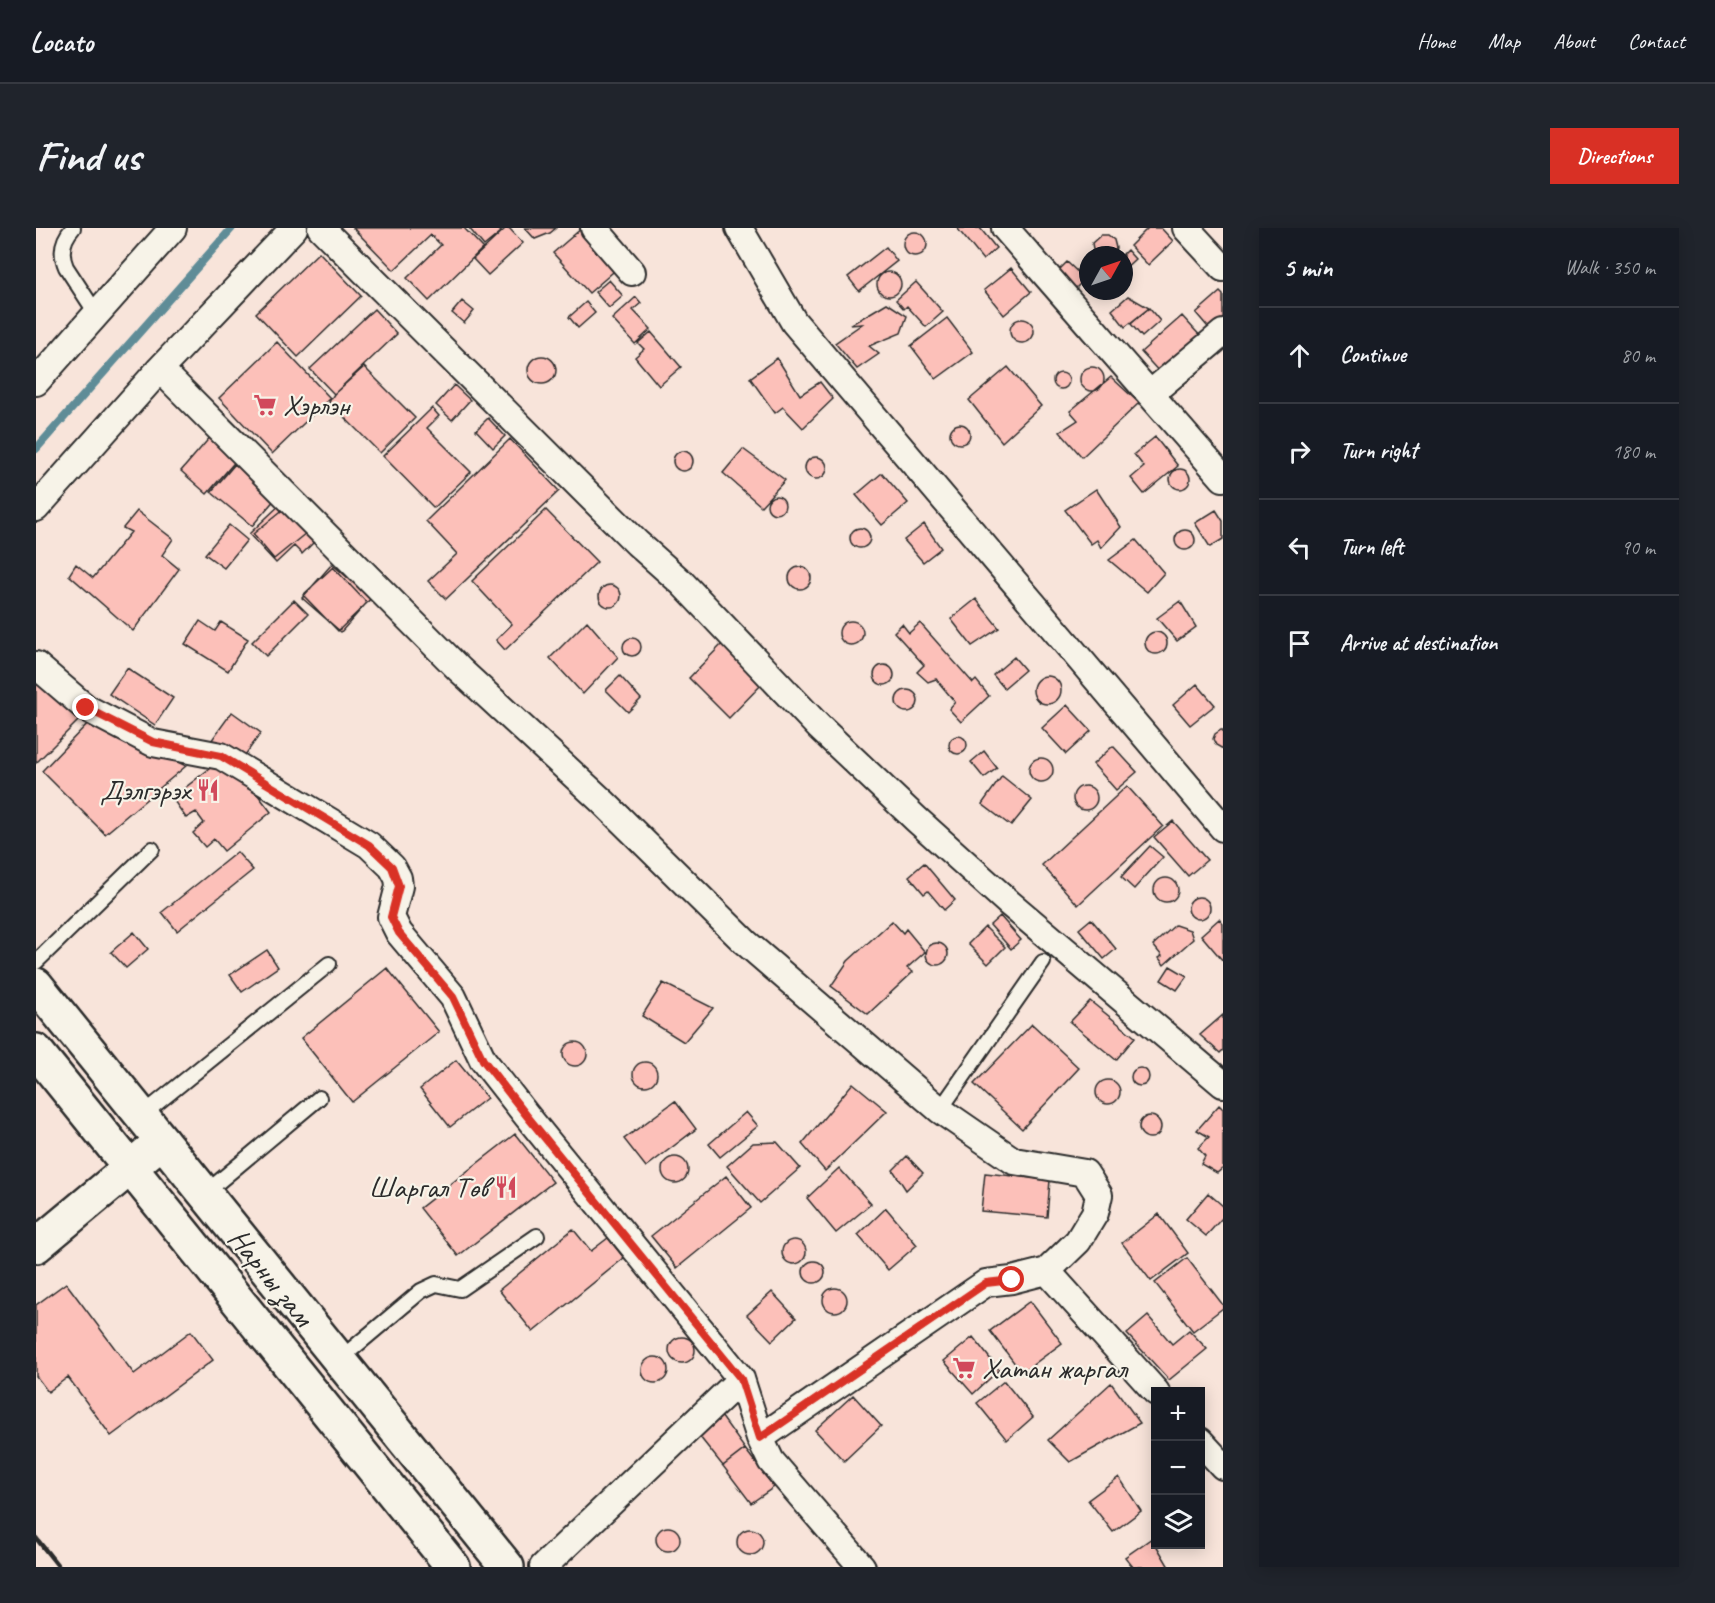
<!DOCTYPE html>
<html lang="en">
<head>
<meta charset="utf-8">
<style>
  :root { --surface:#171b24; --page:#20242c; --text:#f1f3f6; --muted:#9ea1a6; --line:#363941; --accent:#d93025 }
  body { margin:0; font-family:Caveat,sans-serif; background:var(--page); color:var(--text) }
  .controls { position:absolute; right:18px; bottom:18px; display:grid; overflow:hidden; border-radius:0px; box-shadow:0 3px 15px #0003 }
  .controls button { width:54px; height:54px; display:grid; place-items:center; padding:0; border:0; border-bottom:2px solid var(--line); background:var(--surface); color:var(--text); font:30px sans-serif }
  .compass { position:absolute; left:1043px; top:18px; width:54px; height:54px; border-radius:50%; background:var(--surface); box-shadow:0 3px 15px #0003; rotate:50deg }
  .stop { position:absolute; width:18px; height:18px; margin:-14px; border:4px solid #d93025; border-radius:50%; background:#fff }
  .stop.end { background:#d93025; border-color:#fff; box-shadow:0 2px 6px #0008 }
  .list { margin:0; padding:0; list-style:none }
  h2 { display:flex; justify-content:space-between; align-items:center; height:78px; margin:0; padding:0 24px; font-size:26px }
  h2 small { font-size:20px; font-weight:400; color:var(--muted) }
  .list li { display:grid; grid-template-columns:39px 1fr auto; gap:18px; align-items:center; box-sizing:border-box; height:96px; padding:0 24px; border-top:2px solid var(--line) }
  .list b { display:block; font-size:22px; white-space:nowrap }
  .list em { font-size:20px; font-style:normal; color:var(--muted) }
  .icon { flex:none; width:33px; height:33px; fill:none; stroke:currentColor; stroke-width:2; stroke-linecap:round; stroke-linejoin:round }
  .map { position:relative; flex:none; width:1187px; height:1339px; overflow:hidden; border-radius:0px }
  header { display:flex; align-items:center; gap:36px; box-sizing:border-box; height:84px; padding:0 30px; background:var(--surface); border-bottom:2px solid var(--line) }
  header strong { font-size:28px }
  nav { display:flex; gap:33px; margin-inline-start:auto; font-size:21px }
  .intro { display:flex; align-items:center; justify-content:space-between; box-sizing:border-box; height:144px; padding:0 36px }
  h1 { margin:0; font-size:42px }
  .button { padding:15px 27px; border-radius:0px; background:var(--accent); color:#fff; font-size:21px; font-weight:700 }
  main { display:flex; gap:36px; padding:0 36px }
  aside { flex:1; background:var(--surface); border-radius:0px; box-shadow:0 3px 15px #0003 }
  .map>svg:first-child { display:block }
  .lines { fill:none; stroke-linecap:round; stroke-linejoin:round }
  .stream { stroke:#5e8c97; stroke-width:8 }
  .building { fill:#fcc0b9; stroke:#2b2b2b; stroke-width:1.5 }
  .lane-casing { stroke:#2b2b2b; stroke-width:18 }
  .street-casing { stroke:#2b2b2b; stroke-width:30 }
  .secondary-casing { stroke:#2b2b2b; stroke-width:38 }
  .primary-casing { stroke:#2b2b2b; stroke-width:38 }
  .lane { stroke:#f7f3e8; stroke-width:14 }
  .street { stroke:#f7f3e8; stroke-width:26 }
  .secondary { stroke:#f7f3e8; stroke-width:33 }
  .primary { stroke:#f7f3e8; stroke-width:33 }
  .rail { stroke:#2b2b2b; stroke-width:4.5 }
  .route { stroke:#d93025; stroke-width:8 }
  .labels { text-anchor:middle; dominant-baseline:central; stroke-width:4.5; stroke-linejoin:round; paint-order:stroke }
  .poi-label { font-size:30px; fill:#2b2b2b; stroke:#f7f3e8; text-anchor:start }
  .street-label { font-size:30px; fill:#2b2b2b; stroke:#f7f3e8 }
</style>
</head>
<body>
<header>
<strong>Locato</strong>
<nav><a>Home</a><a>Map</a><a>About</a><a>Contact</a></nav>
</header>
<div class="intro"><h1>Find us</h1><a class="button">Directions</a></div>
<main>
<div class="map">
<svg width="1187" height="1339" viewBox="0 0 1187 1339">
  <rect width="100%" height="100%" fill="#f8e4da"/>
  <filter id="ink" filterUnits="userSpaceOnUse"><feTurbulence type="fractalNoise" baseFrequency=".0167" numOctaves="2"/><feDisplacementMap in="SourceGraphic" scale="12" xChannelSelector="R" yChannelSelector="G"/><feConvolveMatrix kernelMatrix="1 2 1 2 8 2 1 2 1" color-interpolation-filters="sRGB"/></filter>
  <g filter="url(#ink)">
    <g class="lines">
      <path class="stream" d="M0 221 196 0"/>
    </g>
    <path class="building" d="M317 0H428L447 20 393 73 371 50 405 17 395 7 358 42Z
      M433 0H462L465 4 448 18Z
      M470 0H473L487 15 452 47 437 31Z
      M489 0H520L514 5 499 11Z
      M546 0 584 38 553 65 517 25Z
      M921 0H944L960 20 947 32Z
      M1112 0H1125L1137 13 1112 37 1094 18Z
      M867 16a12 12 0 1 1 24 0a12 12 0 1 1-24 0Z
      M1065 7H1072L1078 12 1080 20 1077 27H1058L1056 15Z
      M850 19 861 33 823 63 812 49Z
      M1091 22 1099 31 1088 41V27H1086Z
      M283 24 325 68 262 129 220 85Z
      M1031 34 1049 51 1038 62 1021 44Z
      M975 40 995 64 968 87 948 62Z
      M841 56a12 12 0 1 1 24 0a12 12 0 1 1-24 0Z
      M573 52 587 68 573 80 559 64Z
      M880 54 907 84 890 99 871 78 868 81 860 72Z
      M1184 64 1187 67V97L1177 105 1160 85Z
      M1092 68 1113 80 1089 99 1076 82Z
      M600 69 605 75 597 82 615 101 599 116 576 91Z
      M426 73 438 83 428 95 416 85Z
      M550 74 559 85 542 100 533 89Z
      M851 75 871 88 865 105 833 118 843 126 821 141 799 115 826 96 814 97Z
      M1113 80 1124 93 1106 109 1095 96Z
      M338 81 361 106 298 166 274 141Z
      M1146 88 1167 111 1126 147 1105 124Z
      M911 90 937 124 900 151 875 118Z
      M974 103a12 12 0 1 1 24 0a12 12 0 1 1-24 0Z
      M615 104 645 139 623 158 599 129 608 121 602 115Z
      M241 114 294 170 236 226 183 170Z
      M492 142a14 14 0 1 1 28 0a14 14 0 1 1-28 0Z
      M741 130 764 167 784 154 797 171 767 200 747 179 739 185 714 150Z
      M328 139 379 190 344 225 293 174 298 166Z
      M972 139 1005 178 966 214 933 172Z
      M1044 151a12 12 0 1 1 24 0a12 12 0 1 1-24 0Z
      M1017 153a8 8 0 1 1 16 0a8 8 0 1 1-16 0Z
      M1075 149 1103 175 1046 229 1024 204 1042 192 1034 183Z
      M418 157 434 172 416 192 400 177Z
      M396 180 403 188 391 200 435 244 398 280 347 228Z
      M452 190 469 208 457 220 440 202Z
      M914 206a10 10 0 1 1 20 0a10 10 0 1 1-20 0Z
      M176 207 203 229 171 266 145 243Z
      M1119 209 1142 238 1108 266 1095 250 1108 239 1098 226Z
      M474 211 523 263 410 371 392 353 421 326 390 293Z
      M707 221 749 252 725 278 687 245Z
      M637 233a10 10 0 1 1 20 0a10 10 0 1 1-20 0Z
      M769 240a11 11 0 1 1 22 0a11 11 0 1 1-22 0Z
      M199 236 240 270 216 298 175 264Z
      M1134 251a10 10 0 1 1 20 0a10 10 0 1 1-20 0Z
      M846 245 872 275 846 297 820 267Z
      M1060 261 1085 299 1065 320 1061 312 1055 316 1029 282Z
      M731 277a9 9 0 1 1 18 0a9 9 0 1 1-18 0Z
      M247 274 281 311 266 326 258 318 240 335 213 306Z
      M249 280 270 305 238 331 217 306Z
      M510 282 561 334 469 422 460 412 476 396 436 353Z
      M1180 282 1187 293V311L1174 319 1159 295Z
      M101 283 137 311 126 327 143 341 97 403 33 347 40 336 57 350 95 304 87 300Z
      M888 296 905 320 887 334 868 312Z
      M193 297 211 312 188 340 169 326Z
      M814 310a10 10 0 1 1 20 0a10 10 0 1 1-20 0Z
      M1139 312a10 10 0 1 1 20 0a10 10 0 1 1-20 0Z
      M1100 312 1128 345 1111 364 1073 332Z
      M296 336 335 370 305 404 266 370Z
      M753 350a11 11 0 1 1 22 0a11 11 0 1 1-22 0Z
      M297 339 331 375 302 403 267 367Z
      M563 368a11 11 0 1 1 22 0a11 11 0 1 1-22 0Z
      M940 371 963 400 936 418 915 391Z
      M258 372 272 386 230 428 216 414Z
      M1144 373 1160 399 1141 413 1121 390Z
      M164 393 179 403 185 394 212 411 192 443 149 416Z
      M551 393 582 429 547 466 514 430Z
      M803 405a12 12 0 1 1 24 0a12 12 0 1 1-24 0Z
      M884 395 937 455 940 452 953 468 925 494 913 481 919 474 900 451 892 454 881 444 888 437 858 404 866 396 873 405Z
      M1109 415a11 11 0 1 1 22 0a11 11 0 1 1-22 0Z
      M587 419a9 9 0 1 1 18 0a9 9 0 1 1-18 0Z
      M686 416 727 455 693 490 653 450Z
      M978 429 989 442 968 460 957 447Z
      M838 447a10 10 0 1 1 20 0a10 10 0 1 1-20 0Z
      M91 440 137 470 119 497 73 466Z
      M0 445 45 490 0 535Z
      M584 448 605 471 592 484 570 462Z
      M997 462a14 14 0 1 1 28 0a14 14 0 1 1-28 0Z
      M1161 456 1179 477 1154 497 1137 477Z
      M860 473a11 11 0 1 1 22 0a11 11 0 1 1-22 0Z
      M1031 477 1055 503 1030 526 1006 500Z
      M196 484 225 505 204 534 175 513Z
      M55 492 150 538 69 606 6 543Z
      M1185 502H1187V521L1180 517 1177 511 1179 506Z
      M913 517a9 9 0 1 1 18 0a9 9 0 1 1-18 0Z
      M1077 518 1101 544 1080 562 1057 536Z
      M948 523 961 540 948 550 935 534Z
      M993 542a12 12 0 1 1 24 0a12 12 0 1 1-24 0Z
      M182 534 195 549 202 541 235 584 188 623 178 611 169 619 157 605 168 595 160 584 150 590 136 570Z
      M966 548 996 572 975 598 946 576Z
      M1091 558 1127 598 1042 677 1006 637Z
      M1037 570a12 12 0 1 1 24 0a12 12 0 1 1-24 0Z
      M1137 593 1171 632 1152 648 1118 609Z
      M1114 618 1127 629 1098 661 1085 649Z
      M201 624 217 642 141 703 126 684Z
      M888 635 919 672 908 682 892 663 888 666 873 648Z
      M1118 662a12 12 0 1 1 24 0a12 12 0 1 1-24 0Z
      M1152 680a11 11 0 1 1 22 0a11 11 0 1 1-22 0Z
      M964 688 985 712 975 721 954 697Z
      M1055 691 1080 721 1068 731 1043 701Z
      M1183 691 1187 696V733L1165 707Z
      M856 693 867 705 870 701 889 724 871 740 877 744 832 786 795 758 812 733Z
      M1139 697 1154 702 1157 711 1128 737 1123 730 1126 728 1117 717Z
      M949 699 969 719 952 736 932 716Z
      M98 704 112 721 90 740 75 724Z
      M890 726a11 11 0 1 1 22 0a11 11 0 1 1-22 0Z
      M231 722 242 739 206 764 194 747Z
      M1134 738 1151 748 1141 762 1125 752Z
      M351 740 403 804 316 874 265 810Z
      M627 755 677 780 648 814 606 788Z
      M1054 773 1099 809 1080 832 1034 794Z
      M1187 787V822L1184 825 1164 807Z
      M996 796 1043 840 986 901 938 856Z
      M527 826a12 12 0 1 1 24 0a12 12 0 1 1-24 0Z
      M420 832 451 870 414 899 384 861Z
      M597 846a12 12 0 1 1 24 0a12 12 0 1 1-24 0Z
      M1095 849a9 9 0 1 1 18 0a9 9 0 1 1-18 0Z
      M1060 864a12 12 0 1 1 24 0a12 12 0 1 1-24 0Z
      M817 855 851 883 789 943 766 916Z
      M639 873 660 901 610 939 588 911Z
      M1183 877 1187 881V940L1181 945 1165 936 1169 928 1162 920 1173 909 1161 902Z
      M710 884 722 898 684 929 673 916Z
      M1103 899a11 11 0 1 1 22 0a11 11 0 1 1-22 0Z
      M479 906 517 954 422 1028 384 980Z
      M741 914 764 940 724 975 691 938 717 915Z
      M871 928 887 945 870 962 857 942Z
      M626 942a13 13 0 1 1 26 0a13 13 0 1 1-26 0Z
      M803 940 835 976 800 1005 771 970Z
      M949 945 1014 952 1011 989 945 983Z
      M690 948 715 980 641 1040 615 1008Z
      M1172 965 1187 978V989L1170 1008 1150 991Z
      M850 980 881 1017 852 1042 822 1007Z
      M1123 986 1152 1025 1115 1053 1086 1015Z
      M537 1001 555 1023 572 1010 588 1030 497 1104 463 1062Z
      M746 1024a12 12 0 1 1 24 0a12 12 0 1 1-24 0Z
      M1151 1030 1187 1077V1080L1157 1103 1119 1055Z
      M767 1044a11 11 0 1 1 22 0a11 11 0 1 1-22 0Z
      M30 1055 98 1146 155 1103 177 1132 75 1208 32 1149 12 1164 0 1148V1077Z
      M787 1072a12 12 0 1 1 24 0a12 12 0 1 1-24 0Z
      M736 1064 760 1090 736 1113 711 1087Z
      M994 1073 1026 1115 986 1145 954 1103Z
      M1112 1088 1136 1116 1153 1102 1171 1121 1133 1152 1091 1106Z
      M937 1109 963 1142 937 1166 908 1133Z
      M633 1122a13 13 0 1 1 26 0a13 13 0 1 1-26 0Z
      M606 1142a13 13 0 1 1 26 0a13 13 0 1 1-26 0Z
      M968 1153 997 1189 971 1212 941 1175Z
      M1075 1155 1104 1195 1034 1234 1012 1212Z
      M817 1167 845 1198 808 1233 779 1202Z
      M683 1185 709 1221 687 1238 660 1204Z
      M709 1221 738 1259 715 1275 687 1238Z
      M1083 1249 1105 1283 1077 1304 1052 1272Z
      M620 1311a12 12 0 1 1 24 0a12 12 0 1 1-24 0Z
      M701 1314a13 13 0 1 1 26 0a13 13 0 1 1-26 0Z
      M1116 1310 1133 1339H1097L1089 1329Z"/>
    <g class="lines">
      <g class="lane-casing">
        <path id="lane" d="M37 0C26 12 24 25 30 39L60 85
          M0 734 116 621
          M904 882 1007 734
          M105 888 293 736
          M168 966 283 870
          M303 1132 385 1063 400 1056 424 1061 501 1008"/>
      </g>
      <g class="street-casing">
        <path id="street" d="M285 0 601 315 646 355 783 499 880 591 973 675 1187 856
          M558 0 596 44
          M703 0 758 94 1187 600
          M969 0 1187 250
          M1150 0 1187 40
          M124 141 424 442 567 574 709 714 904 882 978 933 1049 945 1063 967 1059 985 1042 1013 1011 1043 976 1052 950 1055 724 1210
          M0 154 137 0
          M1114 166 1187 105
          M0 280 124 141 258 0
          M0 437 50 480 117 515 185 528 333 617 356 639 362 650 363 658 355 689 363 705 417 769 447 832 491 888 705 1151
          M1011 1043 1120 1164
          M1164 1213 1187 1238
          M507 1339 705 1151 724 1210 735 1233 826 1339"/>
      </g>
      <g class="secondary-casing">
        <path id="secondary" d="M0 1018 126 913"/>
      </g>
      <g class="primary-casing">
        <path id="primary" d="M0 757 471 1339
          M0 823 417 1339"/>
      </g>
      <use href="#lane" class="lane"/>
      <use href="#street" class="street"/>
      <use href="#secondary" class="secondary"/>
      <use href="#primary" class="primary"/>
      <path class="rail" d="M0 1310 23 1339"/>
    </g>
  </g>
  <g class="lines" filter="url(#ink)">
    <path class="route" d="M50 480 117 514 185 528 333 617 356 639 363 658 355 689 363 705 417 769 447 832 491 888 705 1151 724 1210 950 1055 976 1052"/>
  </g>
  <defs>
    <g id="supermarket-bare" transform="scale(1.8)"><path d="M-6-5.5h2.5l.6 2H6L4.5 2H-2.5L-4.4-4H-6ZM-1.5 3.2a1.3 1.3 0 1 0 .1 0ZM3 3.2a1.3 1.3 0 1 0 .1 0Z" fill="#d1495b" stroke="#f7f3e8" stroke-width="2.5" paint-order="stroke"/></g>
    <g id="restaurant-bare" transform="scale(1.8)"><path d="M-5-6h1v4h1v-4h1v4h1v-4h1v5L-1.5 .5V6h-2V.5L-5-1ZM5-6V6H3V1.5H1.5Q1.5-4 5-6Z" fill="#d1495b" stroke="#f7f3e8" stroke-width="2.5" paint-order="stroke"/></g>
  </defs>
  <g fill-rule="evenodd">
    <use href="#supermarket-bare" x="229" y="177"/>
    <use href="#restaurant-bare" x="172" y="562"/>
    <use href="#restaurant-bare" x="470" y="959"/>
    <use href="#supermarket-bare" x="928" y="1140"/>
  </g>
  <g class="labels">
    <g class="poi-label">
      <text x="247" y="177">Хэрлэн</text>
      <text x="154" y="562" text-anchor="end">Дэлгэрэх</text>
      <text x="452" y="959" text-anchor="end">Шаргал Төв</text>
      <text x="946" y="1140">Хатан жаргал</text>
    </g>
    <g class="street-label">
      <text transform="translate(235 1049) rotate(51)">Нарны зам</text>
    </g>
  </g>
</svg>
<div class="controls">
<button>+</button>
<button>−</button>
<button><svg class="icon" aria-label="layers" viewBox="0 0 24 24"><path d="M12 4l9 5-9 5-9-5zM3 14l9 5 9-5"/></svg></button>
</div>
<svg class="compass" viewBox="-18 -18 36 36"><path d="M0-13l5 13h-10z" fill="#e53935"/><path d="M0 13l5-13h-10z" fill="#9ea1a6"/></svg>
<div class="stop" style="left:976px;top:1052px"></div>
<div class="stop end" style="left:50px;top:480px"></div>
</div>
<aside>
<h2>5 min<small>Walk · 350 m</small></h2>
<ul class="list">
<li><svg class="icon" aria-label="ahead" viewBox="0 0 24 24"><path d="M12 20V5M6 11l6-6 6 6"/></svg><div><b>Continue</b></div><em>80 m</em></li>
<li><svg class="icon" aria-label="right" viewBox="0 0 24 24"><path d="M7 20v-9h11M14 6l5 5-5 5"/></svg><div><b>Turn right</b></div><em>180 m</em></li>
<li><svg class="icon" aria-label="left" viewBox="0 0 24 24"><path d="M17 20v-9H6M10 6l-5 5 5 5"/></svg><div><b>Turn left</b></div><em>90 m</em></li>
<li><svg class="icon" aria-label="arrive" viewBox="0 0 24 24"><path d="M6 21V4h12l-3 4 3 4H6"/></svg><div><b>Arrive at destination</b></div></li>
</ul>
</aside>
</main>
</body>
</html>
